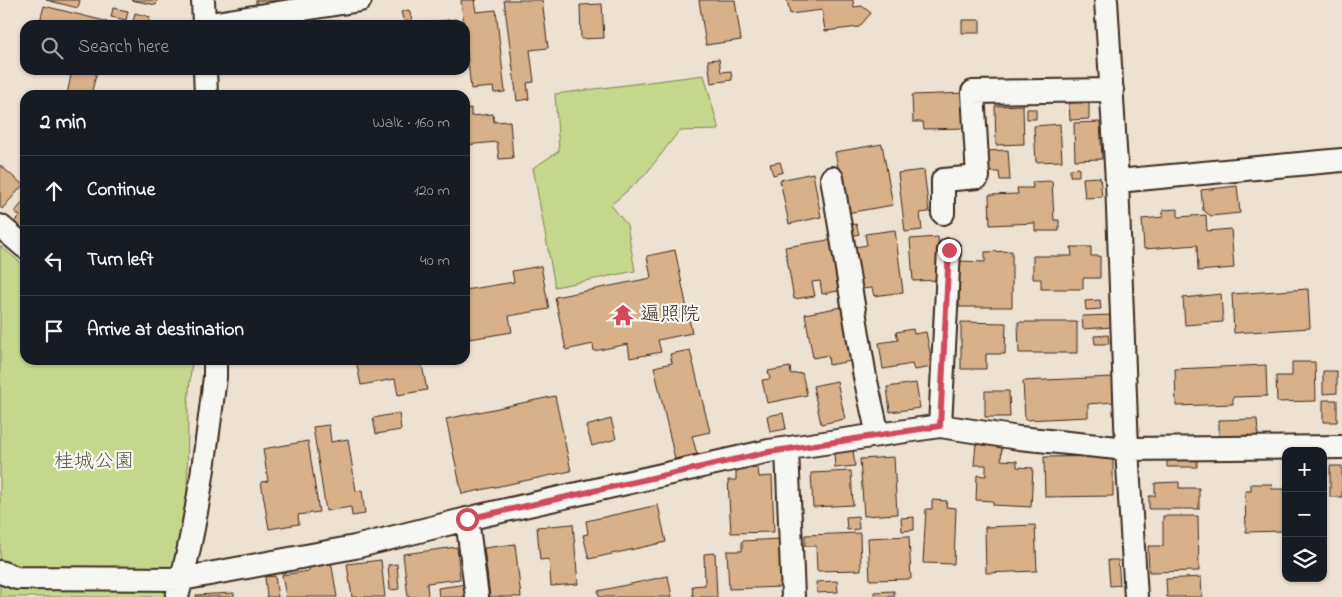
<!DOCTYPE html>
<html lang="en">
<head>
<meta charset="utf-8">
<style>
  :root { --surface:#171b24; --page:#20242c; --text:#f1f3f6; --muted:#9ea1a6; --line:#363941 }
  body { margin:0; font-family:"Indie Flower","Klee One",sans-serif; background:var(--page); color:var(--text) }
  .controls { position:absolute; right:15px; bottom:15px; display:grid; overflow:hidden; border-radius:10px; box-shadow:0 1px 4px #0004 }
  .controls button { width:45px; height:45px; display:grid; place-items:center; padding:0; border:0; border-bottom:1px solid var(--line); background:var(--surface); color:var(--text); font:25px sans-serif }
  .stop { position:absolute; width:15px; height:15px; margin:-11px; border:4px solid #d1495b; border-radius:50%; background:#fff }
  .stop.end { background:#d1495b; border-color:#fff; box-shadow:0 1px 5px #0008 }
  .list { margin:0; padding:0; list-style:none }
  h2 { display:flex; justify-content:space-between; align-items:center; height:65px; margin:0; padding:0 20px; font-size:21px }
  h2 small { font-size:16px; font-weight:400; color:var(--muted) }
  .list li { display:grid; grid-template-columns:32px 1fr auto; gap:15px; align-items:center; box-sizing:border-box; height:70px; padding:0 20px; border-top:1px solid var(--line) }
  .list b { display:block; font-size:19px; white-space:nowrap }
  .list em { font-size:16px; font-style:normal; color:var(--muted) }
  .icon { flex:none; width:28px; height:28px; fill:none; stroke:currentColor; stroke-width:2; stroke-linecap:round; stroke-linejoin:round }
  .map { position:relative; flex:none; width:1342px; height:597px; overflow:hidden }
  .search { position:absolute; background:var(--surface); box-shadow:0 1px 4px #0004; left:20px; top:20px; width:450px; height:55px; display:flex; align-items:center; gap:12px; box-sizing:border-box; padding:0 18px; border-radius:15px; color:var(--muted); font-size:19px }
  .panel { position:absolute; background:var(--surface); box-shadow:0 1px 4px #0004; left:20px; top:90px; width:450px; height:275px; border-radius:15px }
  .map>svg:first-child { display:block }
  .green { fill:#c4d78c; stroke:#808055 }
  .building { fill:#d8b089; stroke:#3b2a1e }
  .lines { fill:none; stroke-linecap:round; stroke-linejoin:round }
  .street-casing { stroke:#3b2a1e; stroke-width:26 }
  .street { stroke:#f6f6f2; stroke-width:22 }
  .route { stroke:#d1495b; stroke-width:6 }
  .labels { text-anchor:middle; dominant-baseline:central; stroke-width:4.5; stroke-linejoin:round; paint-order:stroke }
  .poi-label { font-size:20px; fill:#3b2a1e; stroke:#f6f6f2; text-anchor:start }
  .park-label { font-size:20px; fill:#5d553a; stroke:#f6f6f2 }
</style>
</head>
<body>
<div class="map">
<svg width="1342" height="597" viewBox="0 0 1342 597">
  <rect width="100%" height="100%" fill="#ede1d2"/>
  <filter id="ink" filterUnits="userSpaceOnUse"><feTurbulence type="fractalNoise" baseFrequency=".02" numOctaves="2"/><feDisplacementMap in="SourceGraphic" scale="10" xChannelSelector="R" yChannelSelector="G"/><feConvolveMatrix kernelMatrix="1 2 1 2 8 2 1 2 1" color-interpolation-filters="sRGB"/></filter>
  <g filter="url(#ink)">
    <path class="green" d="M704 75 719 130 679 131 645 175 611 205 627 225 635 271 555 287 533 168 559 151 555 94Z
      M0 246 25 266V360H192L188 403 187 520 165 597H0Z"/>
    <path class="building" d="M46 0H80L78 8Z
      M131 0H157L156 5Z
      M256 0H277V5L256 4Z
      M461 0H477H474L476 12 496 10 505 92 494 93 493 87 471 89Z
      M504 0H542L548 48 530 50 534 82 527 83 529 99 517 101Z
      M699 0H735L741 40 706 45Z
      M787 0H853L854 7 862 6 871 13 859 27 825 31 822 10 790 14Z
      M602 4 604 38 581 39 580 5Z
      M44 6 121 25H39Z
      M113 8 128 11 126 20 111 17Z
      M409 10 412 20 404 22 401 12Z
      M135 13 150 17 148 25 133 22Z
      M456 19 457 25H410Z
      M340 20 341 25H309V23Z
      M962 20H980V33H962Z
      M719 59 721 72 731 71 732 80 711 83 708 60Z
      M72 70 97 71 91 95H67Z
      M966 93 967 128 924 129 923 122H913L912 95Z
      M1089 102V119L1070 120 1069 103Z
      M1023 105 1024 144 996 145 995 106Z
      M471 108V116L493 114 494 122 510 121 513 158 499 159 497 142 465 145V109Z
      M1027 109H1036V119H1027Z
      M1100 122 1102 159 1075 160 1074 123Z
      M1060 124 1062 161 1036 162 1034 126Z
      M882 144 893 205 847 213 835 152Z
      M1008 150 1010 180H1000L999 172H988L986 151Z
      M780 162 783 172 773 175 770 164Z
      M0 165 23 185 2 209 0 207Z
      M1079 168V176H1070V169Z
      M924 170 929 212 920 213 922 230 905 232 898 173Z
      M813 173 821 217 789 224 780 180Z
      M1100 177 1102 197 1085 198 1083 178Z
      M1052 181 1054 220H1059V231H1035V223L990 225 989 195 1018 194 1017 188H1033L1032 182Z
      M1237 186 1240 213 1211 216 1203 210 1201 190Z
      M25 199V233L13 223 20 216 15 212Z
      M1178 209V217L1206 215 1207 231 1231 229 1234 268 1198 271 1197 245 1144 249 1142 219 1163 217V210Z
      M856 224 859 234 848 237 846 226Z
      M895 230 903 292 874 296 872 288 860 289 855 247 867 245 865 234Z
      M938 237 941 280 913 281 910 239Z
      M835 239 843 290 822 294 820 281 812 282 815 296 794 299 785 247Z
      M1071 247H1091V256H1100V278H1083V289H1041V279H1033V256H1072Z
      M675 250 692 333 658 340 661 352 630 358 628 344 594 351 593 344 566 350 555 297 651 278 647 256Z
      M1012 251V307H959V261L985 262V252Z
      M541 266 549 309 509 316 512 332 470 339 468 329H465V290L514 282 512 271Z
      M1308 289 1310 328 1234 333 1232 294Z
      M1221 294 1223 322 1185 325 1183 298Z
      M1100 300 1101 309 1086 310 1085 301Z
      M841 307 851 361 829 365 828 355 813 358 805 314Z
      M1113 315V327L1083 329 1082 316Z
      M961 322 1006 323 1005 354H986V369H961Z
      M1018 322H1077V353H1019Z
      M913 329 914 334 926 332 933 367 914 370 912 364 883 369 879 343 898 340 896 332Z
      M1108 335 1109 344H1095L1094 336Z
      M690 350 710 432 692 436 697 454 675 459 654 367 672 363 670 354Z
      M356 360H421L427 390 398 395 395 379 361 385Z
      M1292 362H1315L1316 401 1277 402 1276 376H1292Z
      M1266 365 1267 396 1233 397V404L1176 406 1175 369Z
      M790 367 791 374 802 373 807 395 767 403 762 380 770 379 768 371Z
      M1323 371H1337V393L1323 394Z
      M1113 377 1114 402 1088 404V417L1025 420 1023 381Z
      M837 381 845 419 821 424 813 386Z
      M916 383 920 408 890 412 887 387Z
      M985 391H1009L1010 417H985Z
      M555 396 571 471 462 494 446 419Z
      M1323 400H1337V422H1323Z
      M399 413 401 430 376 434 373 418Z
      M783 413 786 429 770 432 767 416Z
      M611 419 616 439 592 446 586 426Z
      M1257 419 1258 436H1219V420Z
      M329 425 331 442 348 439 356 491 362 490 365 514 352 516 351 507 326 511 313 427Z
      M308 441 319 512 298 515 299 524 269 529 261 482 268 481 263 449Z
      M976 443 1002 445 1001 460 1017 461V467L1033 468 1031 507 993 505V501L976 500 977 475 986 476V465H974Z
      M853 450 855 466 835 468 834 452Z
      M1167 455 1197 456V467H1167Z
      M1113 456V496L1045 497 1044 457Z
      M894 457 897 514 864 516 860 459Z
      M1330 466H1342V497H1330Z
      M758 468 759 477 772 476 774 532 731 533 728 480H736V469Z
      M851 471 853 505 813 507 811 473Z
      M1179 482V488H1199V509H1149V496H1155V483Z
      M1251 484H1271L1272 489H1286V531L1246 532 1245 491H1251Z
      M932 500 947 501 946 507 956 508 954 564 923 563 926 509H932Z
      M658 505 666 542 589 559 583 535 588 534 586 521Z
      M858 516 859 529 847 530 846 517Z
      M1163 516H1198L1199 571 1149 572 1148 546H1163Z
      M914 517V530L902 531 901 518Z
      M573 524 578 584 551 586 549 559 540 560 537 527Z
      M1035 525 1037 571 986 573 985 527Z
      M860 533 861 570 817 571 816 546H805V535Z
      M909 536 911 579 870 580 868 538Z
      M780 539 782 587 729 589 727 551H742V541Z
      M515 544 521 597H490L484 548Z
      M457 547 460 579 427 583 428 597H408L403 554Z
      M715 553 717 597H693L692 586 705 585 704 554Z
      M381 560 385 597H352L347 564Z
      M1108 560H1118L1120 585 1110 586Z
      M331 561 337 597H286L282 575 309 571V564Z
      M397 564 399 589 390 590 388 565Z
      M275 576 278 597H267L265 577Z
      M668 576 672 597H599L598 591Z
      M1201 577 1202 597H1167L1166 579Z
      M837 581 838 592 817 593 816 582Z
      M467 584 468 597H439L438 588Z
      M894 591V597H874V592Z
      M234 593V597H196V595Z"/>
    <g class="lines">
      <g class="street-casing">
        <path id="street" d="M203 0 204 25
          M1106 0 1117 181 1127 449 1136 597
          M204 25 360 0
          M205 70 206 95
          M832 178 865 377 878 435
          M1117 181 1342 160
          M943 213V180L978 177 973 92 1112 90
          M0 226 25 247
          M940 426 949 250
          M787 449 793 597
          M467 519 477 597
          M0 572 17 578 182 579 355 547 475 517 769 451 940 426 1019 438 1127 449 1342 447
          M177 597C197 526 206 450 215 377V360"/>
      </g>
      <use href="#street" class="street"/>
    </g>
  </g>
  <g class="lines" filter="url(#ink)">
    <path class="route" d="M467 519 769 452 940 426 949 250"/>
  </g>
  <defs>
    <g id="temple-bare" transform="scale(1.725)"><path d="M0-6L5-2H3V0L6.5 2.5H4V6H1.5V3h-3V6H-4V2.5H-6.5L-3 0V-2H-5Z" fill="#d1495b" stroke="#f6f6f2" stroke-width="2.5" paint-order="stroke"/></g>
  </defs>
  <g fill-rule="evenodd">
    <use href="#temple-bare" x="623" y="315"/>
  </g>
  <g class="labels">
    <g class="poi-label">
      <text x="640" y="315">遍照院</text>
    </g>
    <g class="park-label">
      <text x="94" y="462">桂城公園</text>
    </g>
  </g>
</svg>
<div class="controls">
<button>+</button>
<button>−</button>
<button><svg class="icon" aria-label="layers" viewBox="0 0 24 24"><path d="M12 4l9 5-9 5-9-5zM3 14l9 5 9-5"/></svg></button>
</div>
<div class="stop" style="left:467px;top:519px"></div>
<div class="stop end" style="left:949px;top:250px"></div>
<div class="search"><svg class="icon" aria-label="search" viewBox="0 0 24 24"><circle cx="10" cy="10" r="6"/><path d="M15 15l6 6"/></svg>Search here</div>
<section class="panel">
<h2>2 min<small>Walk · 160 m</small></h2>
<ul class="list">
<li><svg class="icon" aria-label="ahead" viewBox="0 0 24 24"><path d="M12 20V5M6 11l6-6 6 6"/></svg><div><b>Continue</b></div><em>120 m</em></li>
<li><svg class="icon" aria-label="left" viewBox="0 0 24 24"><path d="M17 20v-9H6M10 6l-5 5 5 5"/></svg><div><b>Turn left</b></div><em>40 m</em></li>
<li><svg class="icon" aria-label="arrive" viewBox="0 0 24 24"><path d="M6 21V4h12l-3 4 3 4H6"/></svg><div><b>Arrive at destination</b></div></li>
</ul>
</section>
</div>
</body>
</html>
